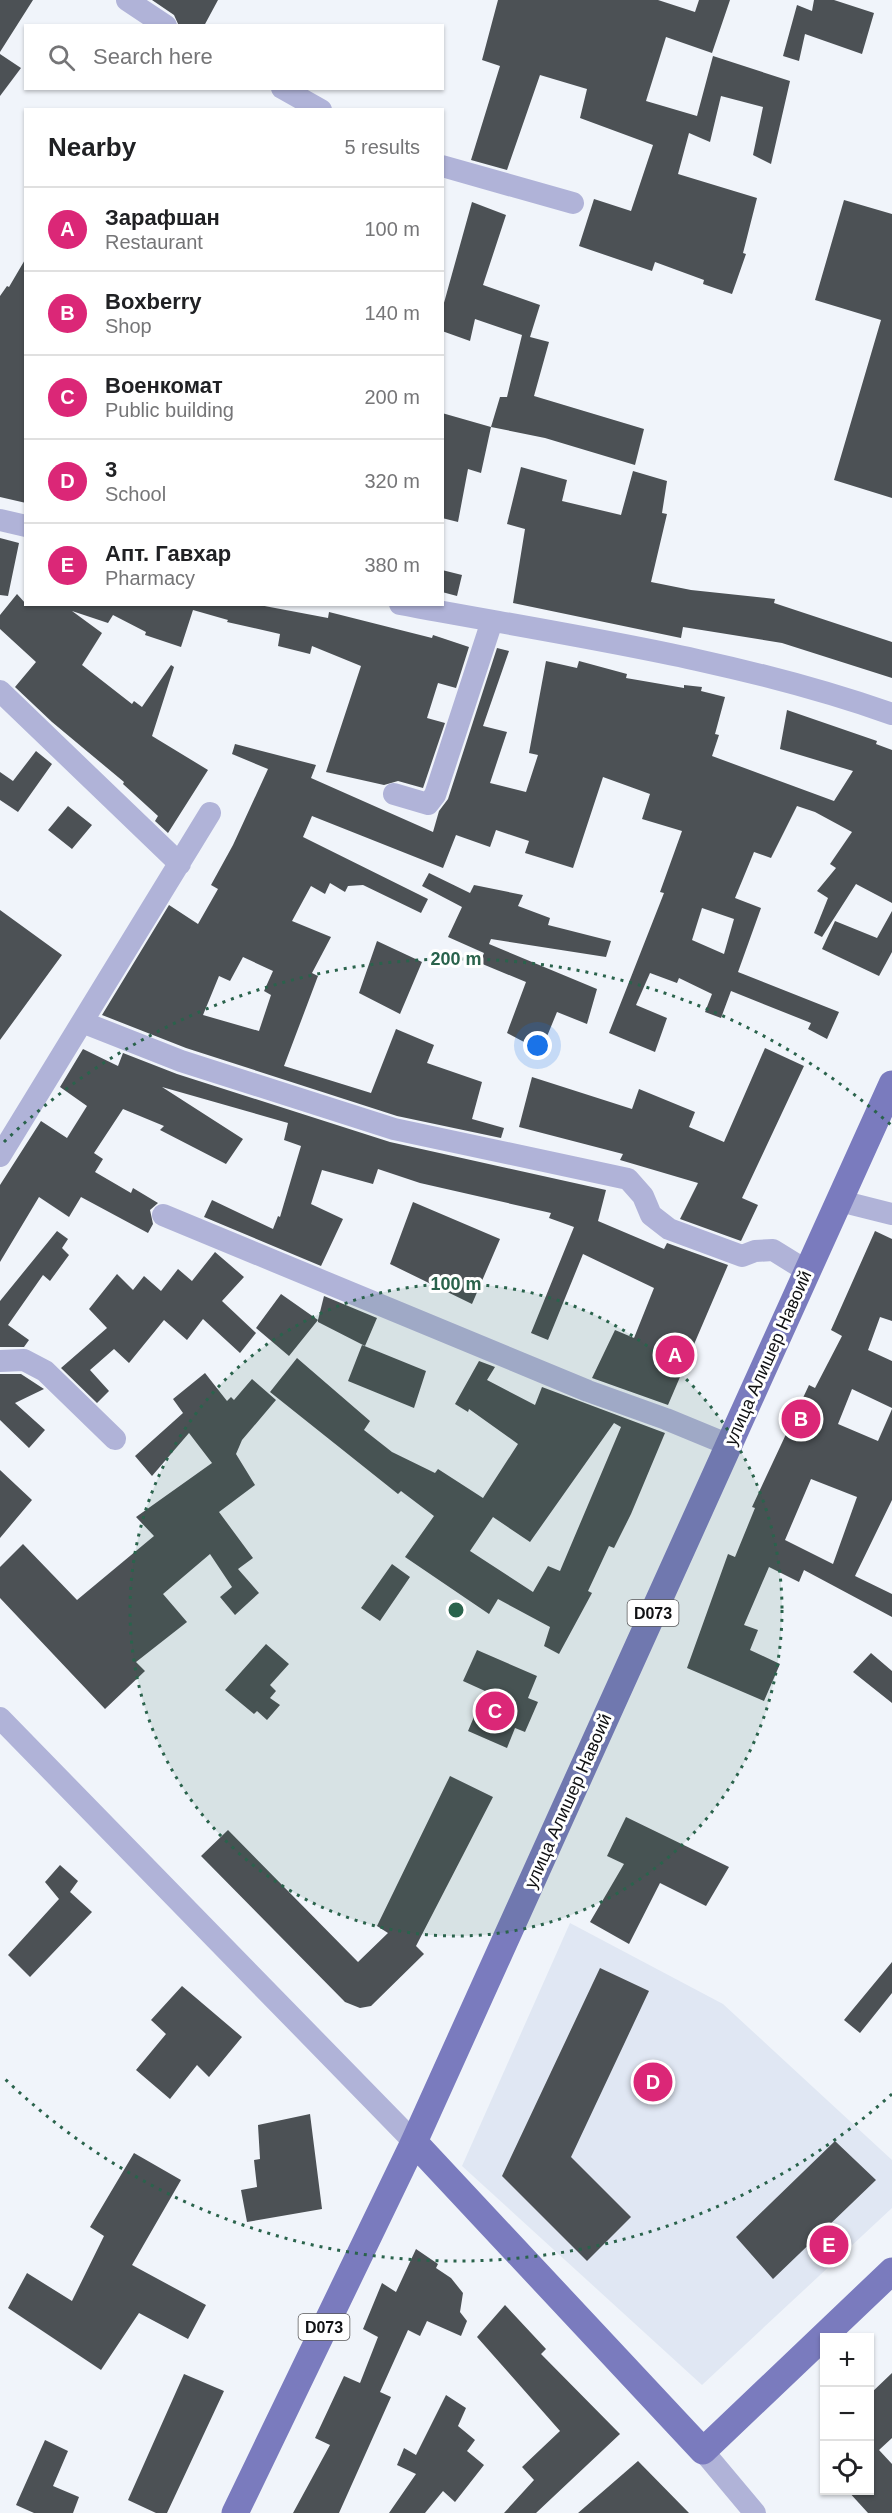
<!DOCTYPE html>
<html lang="en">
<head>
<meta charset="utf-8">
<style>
  :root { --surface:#fff; --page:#f6f6f6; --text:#202124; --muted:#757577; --line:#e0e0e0; --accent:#db2777 }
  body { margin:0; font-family:Helvetica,sans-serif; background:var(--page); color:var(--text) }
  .controls { position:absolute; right:18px; bottom:18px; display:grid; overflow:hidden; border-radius:0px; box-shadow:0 2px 4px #0004 }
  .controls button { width:54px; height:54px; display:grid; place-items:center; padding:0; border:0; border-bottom:2px solid var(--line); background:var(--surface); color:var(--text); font:30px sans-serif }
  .you { position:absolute; left:538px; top:1046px; width:21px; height:21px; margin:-15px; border:4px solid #fff; border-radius:50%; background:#1a73e8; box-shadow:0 0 0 9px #1a73e833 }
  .badge { display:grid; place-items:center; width:39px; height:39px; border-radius:50%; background:var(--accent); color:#fff; font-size:20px; font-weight:700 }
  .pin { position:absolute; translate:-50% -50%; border:3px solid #fff; box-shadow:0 2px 6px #0006 }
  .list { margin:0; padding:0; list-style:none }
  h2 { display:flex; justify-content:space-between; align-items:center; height:78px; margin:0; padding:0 24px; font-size:26px }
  h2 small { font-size:20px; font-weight:400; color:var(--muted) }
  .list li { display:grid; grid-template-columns:39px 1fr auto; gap:18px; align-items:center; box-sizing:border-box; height:84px; padding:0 24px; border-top:2px solid var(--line) }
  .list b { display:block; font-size:22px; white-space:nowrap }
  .list p { margin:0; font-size:20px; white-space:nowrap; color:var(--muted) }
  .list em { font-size:20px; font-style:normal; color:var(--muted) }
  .icon { flex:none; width:33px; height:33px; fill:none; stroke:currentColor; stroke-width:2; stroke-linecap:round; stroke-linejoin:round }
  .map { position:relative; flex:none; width:892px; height:2513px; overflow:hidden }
  .search { position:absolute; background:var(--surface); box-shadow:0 2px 4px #0004; left:24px; top:24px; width:420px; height:66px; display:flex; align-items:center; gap:15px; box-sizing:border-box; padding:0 21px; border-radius:0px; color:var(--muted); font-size:22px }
  .panel { position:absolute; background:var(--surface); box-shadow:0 2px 4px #0004; left:24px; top:108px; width:420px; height:498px; border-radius:0px }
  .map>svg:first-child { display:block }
  .built { fill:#e0e7f3 }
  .building { fill:#4c5155; fill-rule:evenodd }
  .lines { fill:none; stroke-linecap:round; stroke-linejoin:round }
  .minor { stroke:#b0b3d8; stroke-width:22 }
  .major { stroke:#7a7bbe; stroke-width:27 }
  .ring { fill:none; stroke:#2a634c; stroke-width:3; stroke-dasharray:3 6 }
  .labels { text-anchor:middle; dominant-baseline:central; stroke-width:6; stroke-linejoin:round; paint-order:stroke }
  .shield { fill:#fff; stroke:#58585a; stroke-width:1.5 }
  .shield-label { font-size:16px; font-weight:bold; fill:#101113 }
  .street-label { font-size:18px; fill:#101113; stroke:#fff }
  .centre { fill:#2a634c; stroke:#fff; stroke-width:3 }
  .ring-label { font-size:18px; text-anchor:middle; font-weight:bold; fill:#2a634c; stroke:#fff; stroke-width:6; stroke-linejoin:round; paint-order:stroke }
</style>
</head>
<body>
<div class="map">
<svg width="892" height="2513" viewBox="0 0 892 2513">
  <rect width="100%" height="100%" fill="#f0f4fa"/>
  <path class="built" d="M570 1923 723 2004 892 2160V2208L702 2385 462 2166Z"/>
  <path class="building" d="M0 0H33L0 52Z
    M152 0H218L204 26H179L174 15Z
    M498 0H658L695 12 699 0H730L712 53 666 37 646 101 697 116 713 56 790 81 771 164 753 155 763 107 721 96 710 142 689 133 678 174 757 198 743 253 746 254 732 294 703 284 704 280 655 262 652 271 579 246 594 199 631 211 653 145 580 118 587 89 540 75 507 170 471 160 500 66 482 60Z
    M814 0H834L874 13 862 54 805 34 799 61 783 56 797 5 812 11Z
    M0 54 21 68 0 96Z
    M844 200 892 214V498L834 480 881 320 815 300Z
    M472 202 506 215 483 285 540 305 530 337 549 342 534 396 644 429 635 465 545 438 491 427 500 397H507L522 335 475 319 470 341 442 331V310Z
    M26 258V503L0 497V296L7 286 9 287Z
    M442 413 491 427 481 473 468 469 458 522 442 518Z
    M521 467 567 480 562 501 621 515 633 471 667 481 662 513 667 514 651 582 691 590 775 599 774 603 892 642V678L782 643 683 627 681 638 513 603 525 529 507 524Z
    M0 538 19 543 8 596 0 595Z
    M442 570 462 575 457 596 442 592Z
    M17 594 26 604H254L328 618 329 612 432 638 433 635 469 647 456 688 438 683 427 718 445 723 423 788 398 781 384 785 326 772 361 666 312 646 310 654 278 646 280 634 227 622 228 620 193 610 181 647 145 635 146 632 113 615 108 623 72 611 102 633 82 665 132 704 134 701 142 707 171 665 174 667 152 736 208 770 168 833 155 821 158 816 123 784 124 782 52 722 15 687 36 662 0 629V615Z
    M497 648 509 651 483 726 507 732 490 783 526 792 538 755 529 753 546 661 577 668 579 661 627 674 626 678 684 688V685L702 687 701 691 725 697 715 734 719 735 712 756 834 801 853 771 780 749 787 710 877 741 876 744 892 750V903L856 884 822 937 814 933 828 898 817 891 836 868 830 864 852 832 815 812 797 806 771 858 754 852 735 898 761 908 738 972 839 1012 827 1039 808 1029 811 1023 731 991 721 1018 705 1012 712 994 679 978 677 983 650 973 636 1005 667 1018 655 1052 609 1033 664 893 660 892 682 831 642 819 650 794 603 777 573 868 525 853 529 841 496 830 490 847 456 835 443 868 312 816 303 837 428 899 421 913 363 885 348 886 345 892 330 883 325 894 311 886 292 921 331 937 312 973 318 976 284 1066 371 1093 396 1029 434 1045 427 1063 482 1082 472 1119 504 1128 501 1138 397 1116 186 1048 102 1015 169 905 198 924 218 889 211 885 233 845 268 769 232 754 235 744 316 765 311 778 433 832 439 811 448 799ZM702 908 734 919 724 954 692 940ZM243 957 273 971 264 991 271 995 259 1031 203 1015 219 976 230 981Z
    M36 751 52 764 18 812 0 800V772L13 781Z
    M68 806 92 825 72 849 48 830Z
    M429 873 470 893 474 885 523 895 518 906 550 918 548 925 611 941 606 957 491 939 489 944 597 989 587 1024 557 1012 541 1051 507 1033 526 982 480 963 484 953 448 937 462 907 422 886Z
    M0 910 62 955 0 1040Z
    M892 911V952L879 976 822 949 835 921 877 938Z
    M377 941 422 962 400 1014 359 993Z
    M765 1048 804 1066 742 1198 758 1205 741 1241 680 1219 698 1183 620 1160 623 1154 519 1127 532 1077 632 1109 639 1089 695 1112 689 1127 724 1142Z
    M83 1049 118 1066 123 1053 177 1074 390 1142 606 1190 598 1221 664 1249 667 1243 728 1265 668 1405 592 1378 615 1330 634 1338 654 1288 583 1254 548 1340 531 1333 574 1227 549 1218 551 1213 420 1183 378 1169 373 1184 322 1170 311 1204 343 1219 321 1266 204 1217 212 1200 273 1229 278 1216 280 1217 301 1146 284 1140 288 1123 162 1087 243 1139 226 1164 160 1130 164 1126 123 1109 94 1153 103 1159 95 1172 131 1193 133 1188 158 1203 150 1210 153 1224 148 1233 81 1197 69 1217 39 1197 0 1262V1185L41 1121 67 1138 87 1106 60 1087Z
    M413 1202 500 1239 472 1304 390 1264Z
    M57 1231 68 1239 62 1248 69 1255 50 1281 43 1275 8 1325 29 1340 24 1347H0V1301Z
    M875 1231 892 1239V1321L880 1317 868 1350 892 1361V1408L852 1389 838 1424 878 1441 892 1409V1500L855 1576 892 1594V1617L804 1570 799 1582 769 1567 744 1625 758 1630 750 1650 780 1664 764 1701 687 1668 728 1554 735 1557 755 1508 752 1507 809 1385 815 1388 842 1336 831 1330ZM811 1479 857 1497 833 1564 785 1540Z
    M215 1252 244 1277 222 1301 256 1333 240 1353 203 1319 187 1340 164 1320 129 1363 114 1349 90 1370 109 1391 97 1403 61 1368 107 1328 89 1309 117 1274 133 1290 144 1276 161 1291 178 1269 192 1281Z
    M281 1294 318 1320 324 1296 377 1318 365 1346 318 1322V1320L289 1356 256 1328Z
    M362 1345 426 1371 414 1408 348 1381Z
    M297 1358 370 1421 364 1430 392 1452 435 1473 438 1469 483 1498 518 1444 469 1409 468 1412 455 1404 479 1361 495 1367 487 1380 535 1405 542 1387 665 1433 631 1514 614 1548 609 1546 588 1591 592 1593 559 1654 544 1646 550 1627 498 1599 489 1614 405 1557 434 1516 401 1491 398 1494 270 1392ZM614 1423 621 1427 560 1571 548 1566 533 1592 470 1551 493 1517 530 1542Z
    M205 1373 227 1401 231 1397 234 1400 252 1379 276 1400 242 1440 236 1454 255 1485 219 1512 253 1558 238 1569 259 1593 235 1615 220 1597 232 1587 210 1554 163 1594 187 1622 136 1662 145 1671 105 1709 0 1598V1567L23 1544 77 1600 154 1536 136 1517 212 1463 189 1433 152 1476 135 1456 183 1413 173 1399Z
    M0 1374H21L44 1389 15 1403 45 1430 29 1448 0 1420Z
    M0 1470 32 1500 0 1538Z
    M392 1564 410 1577 380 1621 361 1608Z
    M266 1644 289 1664 270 1685 276 1691 270 1698 280 1705 267 1720 257 1711 254 1714 225 1690Z
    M477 1650 537 1676 528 1698 538 1702 525 1732 515 1728 507 1748 468 1731 485 1691 463 1681Z
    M871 1653 892 1671V1703L853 1672Z
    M450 1776 493 1797 416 1946 424 1954 371 2006 360 2008 345 2002 201 1856 228 1830 358 1962 388 1933 377 1926Z
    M626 1817 729 1867 706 1906 660 1883 629 1944 590 1922 624 1864 607 1856Z
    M60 1865 78 1881 70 1892 92 1912 30 1977 8 1955 59 1899 45 1882Z
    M892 1962V1993L860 2033 844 2020Z
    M600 1968 649 1991 571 2157 631 2217 587 2261 502 2176Z
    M182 1986 242 2037 209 2077 197 2065 170 2099 136 2070 166 2034 151 2020Z
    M310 2114 322 2209 247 2222 241 2190 257 2187 254 2160 260 2159 258 2125Z
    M835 2141 876 2180 773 2279 736 2237Z
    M134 2153 181 2180 132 2265 206 2305 188 2339 139 2313 101 2370 8 2308 27 2273 72 2301 104 2236 90 2227Z
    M416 2249 438 2264 436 2268 451 2278 463 2293 460 2312 467 2321 461 2336 427 2321 420 2336 408 2330 380 2392 391 2397 339 2513H293L330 2445 315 2438 344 2376 360 2383 378 2337 363 2329 382 2283 396 2292Z
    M505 2305 546 2349 541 2354 620 2434 536 2513H504L534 2480 522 2467 560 2431 477 2337Z
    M892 2373V2438L879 2450 892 2464V2513H868L847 2490H870V2394Z
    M184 2374 224 2391 167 2513H156L128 2500Z
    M446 2395 466 2408 458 2426 475 2440 467 2451 484 2465 455 2502 443 2491 425 2513H389L416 2474 397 2465 404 2448 416 2455Z
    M45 2440 68 2451 53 2486 79 2497 73 2513H34L16 2505Z
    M638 2461 689 2513H578Z"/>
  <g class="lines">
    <path class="minor" d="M127 0 166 26
      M282 88 321 110
      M442 166 573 203
      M0 520 26 526
      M400 604C565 635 733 658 892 714
      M0 691 180 864
      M394 794 428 804 435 795 492 621
      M82 1022 181 1061 394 1129 628 1179 643 1196 651 1215 669 1229 742 1256 755 1251 773 1250 807 1271
      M0 1156 210 813
      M840 1201 892 1214
      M163 1215 588 1391 666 1419 729 1445
      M0 1361 24 1360 45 1371 115 1439
      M0 1718 414 2142
      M703 2451 755 2513"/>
    <path class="major" d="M414 2142 703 2451 892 2271
      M235 2513 414 2142 892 1084"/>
  </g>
  <circle cx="456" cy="1610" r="326" fill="#2a634c" fill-opacity=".12"/>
  <g class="ring">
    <circle cx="456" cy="1610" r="326"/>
    <path d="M892 2094A651 651 0 0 1 4 2078M4 1142A651 651 0 0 1 892 1126"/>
  </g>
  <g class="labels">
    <g class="shield">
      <rect x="627.5" y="1600" width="51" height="26" rx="4.5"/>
      <rect x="298.5" y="2314" width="51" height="26" rx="4.5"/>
    </g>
    <g class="shield-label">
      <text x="653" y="1613">D073</text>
      <text x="324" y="2327">D073</text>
    </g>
    <g class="street-label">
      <text transform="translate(768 1358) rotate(-66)">улица Алишер Навоий</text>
      <text transform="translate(568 1801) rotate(-66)">улица Алишер Навоий</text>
    </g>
  </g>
  <circle cx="456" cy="1610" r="9" class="centre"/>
  <g class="ring-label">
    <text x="456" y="965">200 m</text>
    <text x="456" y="1290">100 m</text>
  </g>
</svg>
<div class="controls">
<button>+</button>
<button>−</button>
<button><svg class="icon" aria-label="locate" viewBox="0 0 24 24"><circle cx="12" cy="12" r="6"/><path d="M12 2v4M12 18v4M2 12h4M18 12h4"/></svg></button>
</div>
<div class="you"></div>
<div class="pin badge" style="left:675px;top:1355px">A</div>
<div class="pin badge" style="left:801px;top:1419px">B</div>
<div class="pin badge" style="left:495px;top:1711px">C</div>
<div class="pin badge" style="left:653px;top:2082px">D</div>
<div class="pin badge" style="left:829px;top:2245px">E</div>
<div class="search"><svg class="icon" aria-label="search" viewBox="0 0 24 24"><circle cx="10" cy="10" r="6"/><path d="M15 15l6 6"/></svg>Search here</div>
<section class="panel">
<h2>Nearby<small>5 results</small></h2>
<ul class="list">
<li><span class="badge">A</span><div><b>Зарафшан</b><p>Restaurant</p></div><em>100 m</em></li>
<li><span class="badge">B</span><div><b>Boxberry</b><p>Shop</p></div><em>140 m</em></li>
<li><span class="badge">C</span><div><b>Военкомат</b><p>Public building</p></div><em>200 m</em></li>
<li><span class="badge">D</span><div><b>3</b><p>School</p></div><em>320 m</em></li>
<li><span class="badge">E</span><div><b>Апт. Гавхар</b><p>Pharmacy</p></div><em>380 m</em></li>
</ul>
</section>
</div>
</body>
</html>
